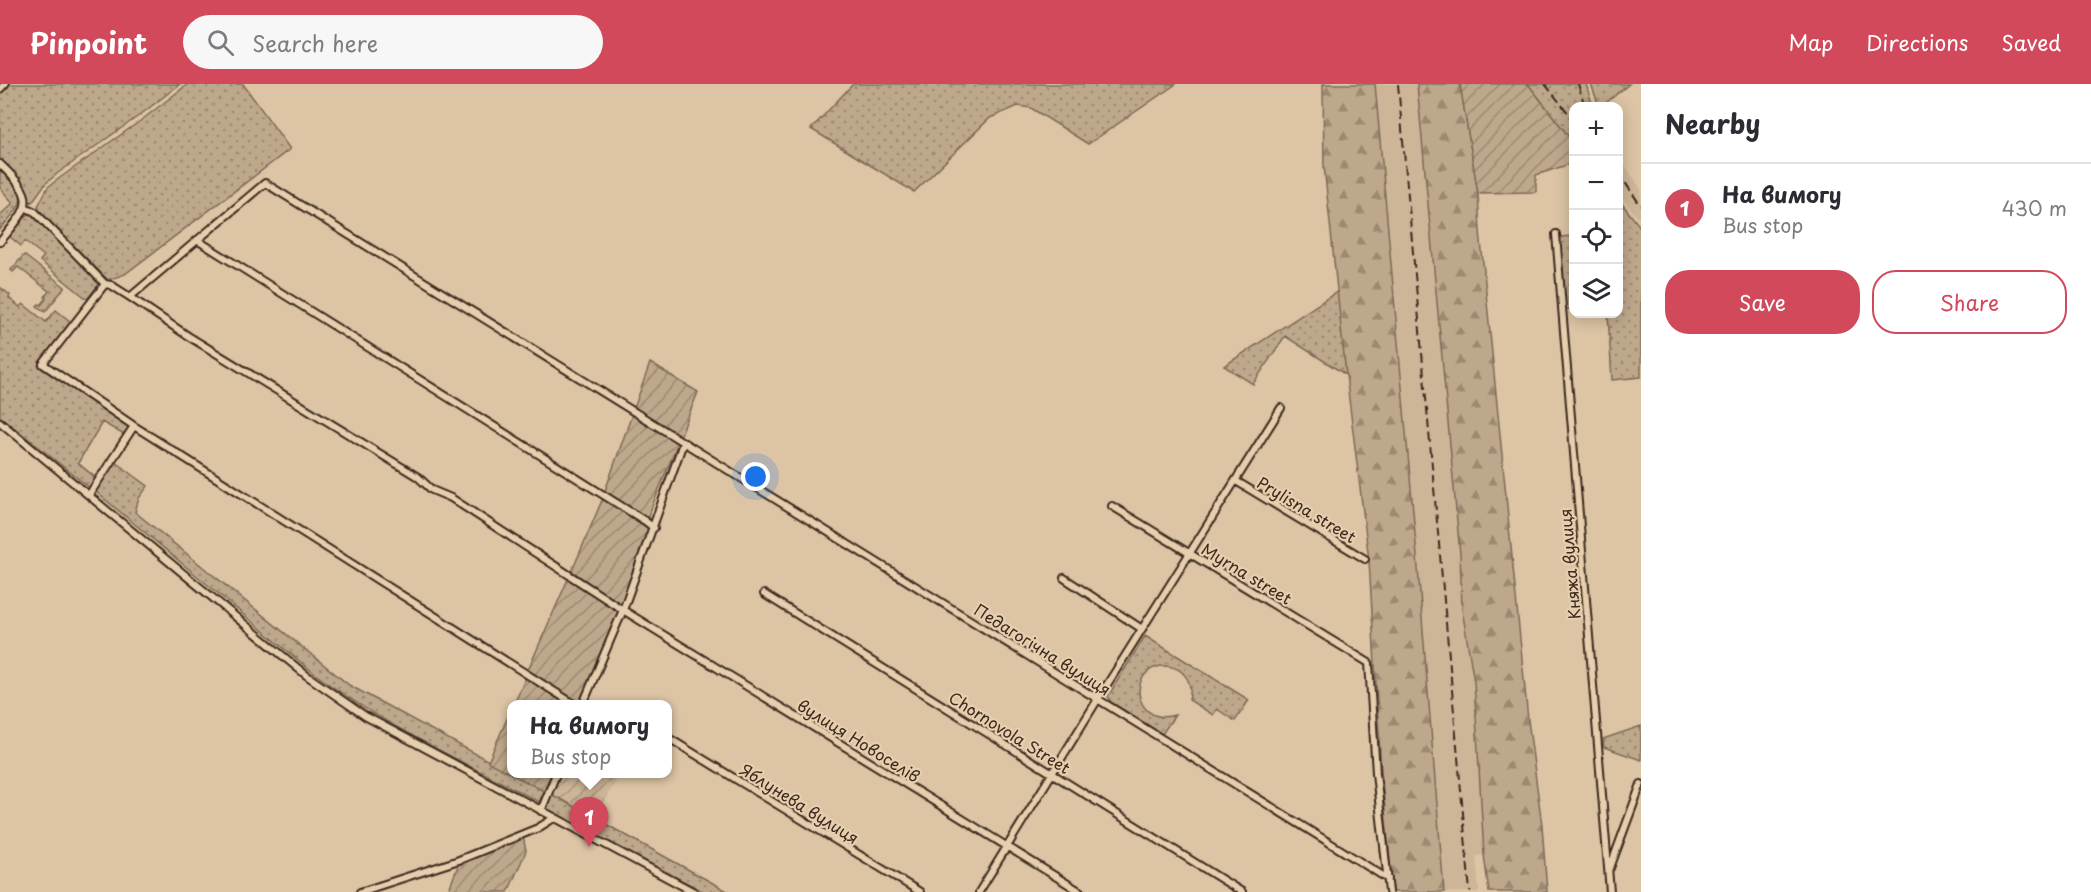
<!DOCTYPE html>
<html lang="en">
<head>
<meta charset="utf-8">
<style>
  :root { --surface:#fff; --page:#f7f7f7; --text:#2b2b33; --muted:#7c7c81; --line:#e1e1e2; --accent:#d1495b }
  body { margin:0; font-family:"Playpen Sans",sans-serif; background:var(--page); color:var(--text) }
  .controls { position:absolute; right:18px; top:18px; display:grid; overflow:hidden; border-radius:12px; box-shadow:0 3px 15px #0003 }
  .controls button { width:54px; height:54px; display:grid; place-items:center; padding:0; border:0; border-bottom:2px solid var(--line); background:var(--surface); color:var(--text); font:30px sans-serif }
  .you { position:absolute; left:756px; top:393px; width:21px; height:21px; margin:-15px; border:4px solid #fff; border-radius:50%; background:#1a73e8; box-shadow:0 0 0 9px #1a73e833 }
  .badge { display:grid; place-items:center; width:39px; height:39px; border-radius:50%; background:var(--accent); color:#fff; font-size:20px; font-weight:700 }
  .pin { position:absolute; translate:-50% -50px; filter:drop-shadow(0 2px 3px #0008) }
  .pin::after { content:''; position:absolute; top:32px; width:21px; height:18px; background:inherit; clip-path:polygon(0 0,100% 0,50% 100%) }
  .popup { position:absolute; left:507px; top:616px; width:165px; height:78px; box-sizing:border-box; display:grid; place-content:center; border-radius:12px; background:var(--surface); filter:drop-shadow(0 2px 4px #0005); font-size:20px; white-space:nowrap; color:var(--muted) }
  .popup b { font-size:22px; color:var(--text) }
  .popup::after { content:''; position:absolute; left:50%; top:100%; margin-left:-12px; border:12px solid transparent; border-top-color:var(--surface) }
  .list { margin:0; padding:0; list-style:none }
  h2 { display:flex; justify-content:space-between; align-items:center; height:78px; margin:0; padding:0 24px; font-size:26px }
  h2 small { font-size:20px; font-weight:400; color:var(--muted) }
  .list li { display:grid; grid-template-columns:39px 1fr auto; gap:18px; align-items:center; box-sizing:border-box; height:90px; padding:0 24px; border-top:2px solid var(--line) }
  .list b { display:block; font-size:22px; white-space:nowrap }
  .list p { margin:0; font-size:20px; white-space:nowrap; color:var(--muted) }
  .list em { font-size:20px; font-style:normal; color:var(--muted) }
  .actions { display:flex; gap:12px; padding:18px 24px }
  .actions a { flex:1; padding:14px 0; border:2px solid var(--accent); border-radius:24px; text-align:center; font-size:21px; color:var(--accent) }
  .actions .main { background:var(--accent); color:#fff }
  .icon { flex:none; width:33px; height:33px; fill:none; stroke:currentColor; stroke-width:2; stroke-linecap:round; stroke-linejoin:round }
  .map { position:relative; flex:none; width:1641px; height:808px; overflow:hidden }
  header { display:flex; align-items:center; gap:36px; box-sizing:border-box; height:84px; padding:0 30px; background:var(--accent); color:#fff }
  header strong { font-size:28px }
  nav { display:flex; gap:33px; margin-inline-start:auto; font-size:21px }
  .search { width:420px; height:54px; background:var(--page); display:flex; align-items:center; gap:15px; box-sizing:border-box; padding:0 21px; border-radius:33px; color:var(--muted); font-size:22px }
  main { display:flex }
  aside { flex:1; background:var(--surface) }
  .map>svg:first-child { display:block }
  .built { fill:#cdb698 }
  .industrial { fill:url(#industrial-furrows) }
  .grass { fill:url(#grass-dots); stroke:#7c6955; stroke-width:1.5 }
  .forest { fill:url(#forest-firs); stroke:#7c6955; stroke-width:1.5 }
  .garden { fill:url(#garden-furrows); stroke:#7c6955; stroke-width:1.5 }
  .lines { fill:none; stroke-linecap:round; stroke-linejoin:round }
  .minor-casing { stroke:#3b2a1e; stroke-width:10 }
  .minor { stroke:#e6ceae; stroke-width:6 }
  .rail { stroke:#3b2a1e; stroke-width:2; stroke-dasharray:9 4.5; stroke-linecap:butt }
  .labels { text-anchor:middle; dominant-baseline:central; stroke-width:4.5; stroke-linejoin:round; paint-order:stroke }
  .street-label { font-size:16px; fill:#3b2a1e; stroke:#e6ceae }
</style>
</head>
<body>
<header>
<strong>Pinpoint</strong>
<div class="search"><svg class="icon" aria-label="search" viewBox="0 0 24 24"><circle cx="10" cy="10" r="6"/><path d="M15 15l6 6"/></svg>Search here</div>
<nav><a>Map</a><a>Directions</a><a>Saved</a></nav>
</header>
<main>
<div class="map">
<svg width="1641" height="808" viewBox="0 0 1641 808">
  <defs>
    <pattern id="industrial-furrows" width="10" height="10" patternUnits="userSpaceOnUse" patternTransform="scale(1.5)"><rect width="10" height="10" fill="#cdb698"/><path d="M-1 1l2-2M0 10L10 0M9 11l2-2" fill="none" stroke="#a8947b"/></pattern>
    <pattern id="grass-dots" width="8" height="8" patternUnits="userSpaceOnUse" patternTransform="scale(1.5)"><rect width="8" height="8" fill="#bea88c"/><path d="M2 2h.1M6 6h.1" fill="none" stroke="#9c8972" stroke-width="1.8" stroke-linecap="round"/></pattern>
    <pattern id="forest-firs" width="22" height="20" patternUnits="userSpaceOnUse" patternTransform="scale(1.5)"><rect width="22" height="20" fill="#bea88c"/><path d="M5 1l3.5 6h-7zM16 11l3.5 6h-7z" fill="#9c8972"/></pattern>
    <pattern id="garden-furrows" width="10" height="10" patternUnits="userSpaceOnUse" patternTransform="scale(1.5)"><rect width="10" height="10" fill="#bea88c"/><path d="M-1 1l2-2M0 10L10 0M9 11l2-2" fill="none" stroke="#9c8972"/></pattern>
  </defs>
  <rect width="100%" height="100%" fill="#dcc4a5"/>
  <filter id="ink" filterUnits="userSpaceOnUse"><feTurbulence type="fractalNoise" baseFrequency=".0167" numOctaves="2"/><feDisplacementMap in="SourceGraphic" scale="12" xChannelSelector="R" yChannelSelector="G"/><feConvolveMatrix kernelMatrix="1 2 1 2 8 2 1 2 1" color-interpolation-filters="sRGB"/></filter>
  <g filter="url(#ink)">
    <path class="built" d="M1375 0H1417L1460 470 1462 525 1474 598 1484 771 1476 772 1479 808H1444L1417 472Z
      M1618 71 1641 105V138L1619 109Z"/>
    <path class="industrial" d="M559 690H621L593 733 551 710Z"/>
    <path class="grass" d="M11 0H180L140 31 58 89 45 100 32 118 29 117 24 100 0 76V9Z
      M188 0H243L290 65 125 190 108 196 37 124 48 103 61 93 143 35Z
      M853 0H1176L1088 60 1031 24 1018 22 990 34 914 108 811 45Z
      M1528 0H1586L1593 22H1574L1573 58Z
      M1591 0H1629L1602 22H1599Z
      M0 86C30 116 25 115 0 146V131L13 119 0 104Z
      M1619 116 1641 144V293L1612 296 1608 230H1618Z
      M30 128 99 200 87 215 40 177 44 172 25 157 21 162 9 152Z
      M1573 152V225H1565L1559 153Z
      M24 171 65 203 45 228 37 222 39 220 41 221 46 215 45 213 49 207 18 183 13 188 11 186Z
      M0 203 10 211 9 214 20 223 23 220 46 238 56 226 71 238 38 282 130 343 124 351 102 338 78 379 96 394 90 404 0 332Z
      M1338 207 1346 291 1285 252 1253 300 1224 282Z
      M114 377 148 402 139 414 135 428 349 601 544 707 539 718C462 677 379 640 310 586L95 407Z
      M1145 552 1249 616 1235 637 1217 625 1213 631 1189 616C1199 575 1140 570 1139 607 1139 613 1141 619 1145 624 1153 634 1164 634 1175 631L1162 650 1111 618 1108 612Z
      M1641 642V676L1604 663 1603 655Z
      M551 710 729 808H704L590 748 591 745 584 741 582 744 545 724Z"/>
    <path class="forest" d="M1323 0H1375L1417 472 1444 808H1393L1381 686 1369 476 1346 291 1324 82Z
      M1417 0H1460L1478 109 1480 147 1528 636 1542 741 1547 808H1489L1484 771 1474 598 1462 525 1460 470Z"/>
    <path class="garden" d="M1460 0H1528L1573 58V79L1536 91V108L1478 109Z
      M650 279 698 308 647 435 605 407Z
      M603 414 651 446 621 521 572 487Z
      M568 495 618 527 579 619 528 586Z
      M526 593 567 620H514Z
      M511 626V690H551L544 707 488 678Z
      M523 753 526 767 508 808H448L459 779Z"/>
    <g class="lines">
      <g class="minor-casing">
        <path id="minor" d="M0 5 5 0
          M0 80C38 116 30 121 0 158
          M25 123 35 128 105 200
          M1556 150 1610 808
          M197 156 645 437 654 444
          M130 213 188 252 418 393 432 406 451 414 623 526 1081 808
          M0 338 306 591 365 632 694 808
          M134 342 43 280 105 200 111 201 130 213 265 99 1388 795
          M1236 397 1365 475
          M89 411 134 342 574 620
          M1112 422 1369 579 1376 689 1389 808
          M1064 494 1142 545
          M764 510 1242 808
          M583 620 623 526 683 359
          M667 653 920 808
          M541 727 556 690
          M1610 784 1641 700
          M360 808 459 776 538 744 554 734
          M979 808 1098 615 1281 324"/>
      </g>
      <use href="#minor" class="minor"/>
      <path class="rail" d="M1398 0 1470 808
        M1545 0 1574 36
        M1578 0 1585 22
        M1618 88 1641 122"/>
    </g>
  </g>
  <g class="labels">
    <g class="street-label">
      <text transform="translate(1307 425) rotate(31)">Prylisna street</text>
      <text transform="translate(1569 480) rotate(-95)">Княжа вулиця</text>
      <text transform="translate(1247 489) rotate(31)">Myrna street</text>
      <text transform="translate(1043 565) rotate(32)">Педагогічна вулиця</text>
      <text transform="translate(1010 648) rotate(32)">Chornovola Street</text>
      <text transform="translate(859 656) rotate(32)">вулиця Новоселів</text>
      <text transform="translate(800 719) rotate(32)">Яблунева вулиця</text>
    </g>
  </g>
</svg>
<div class="controls">
<button>+</button>
<button>−</button>
<button><svg class="icon" aria-label="locate" viewBox="0 0 24 24"><circle cx="12" cy="12" r="6"/><path d="M12 2v4M12 18v4M2 12h4M18 12h4"/></svg></button>
<button><svg class="icon" aria-label="layers" viewBox="0 0 24 24"><path d="M12 4l9 5-9 5-9-5zM3 14l9 5 9-5"/></svg></button>
</div>
<div class="you"></div>
<div class="pin badge" style="left:589px;top:763px">1</div>
<div class="popup"><b>На вимогу</b>Bus stop</div>
</div>
<aside>
<h2>Nearby<small></small></h2>
<ul class="list">
<li><span class="badge">1</span><div><b>На вимогу</b><p>Bus stop</p></div><em>430 m</em></li>
</ul>
<div class="actions"><a class="main">Save</a><a>Share</a></div>
</aside>
</main>
</body>
</html>
